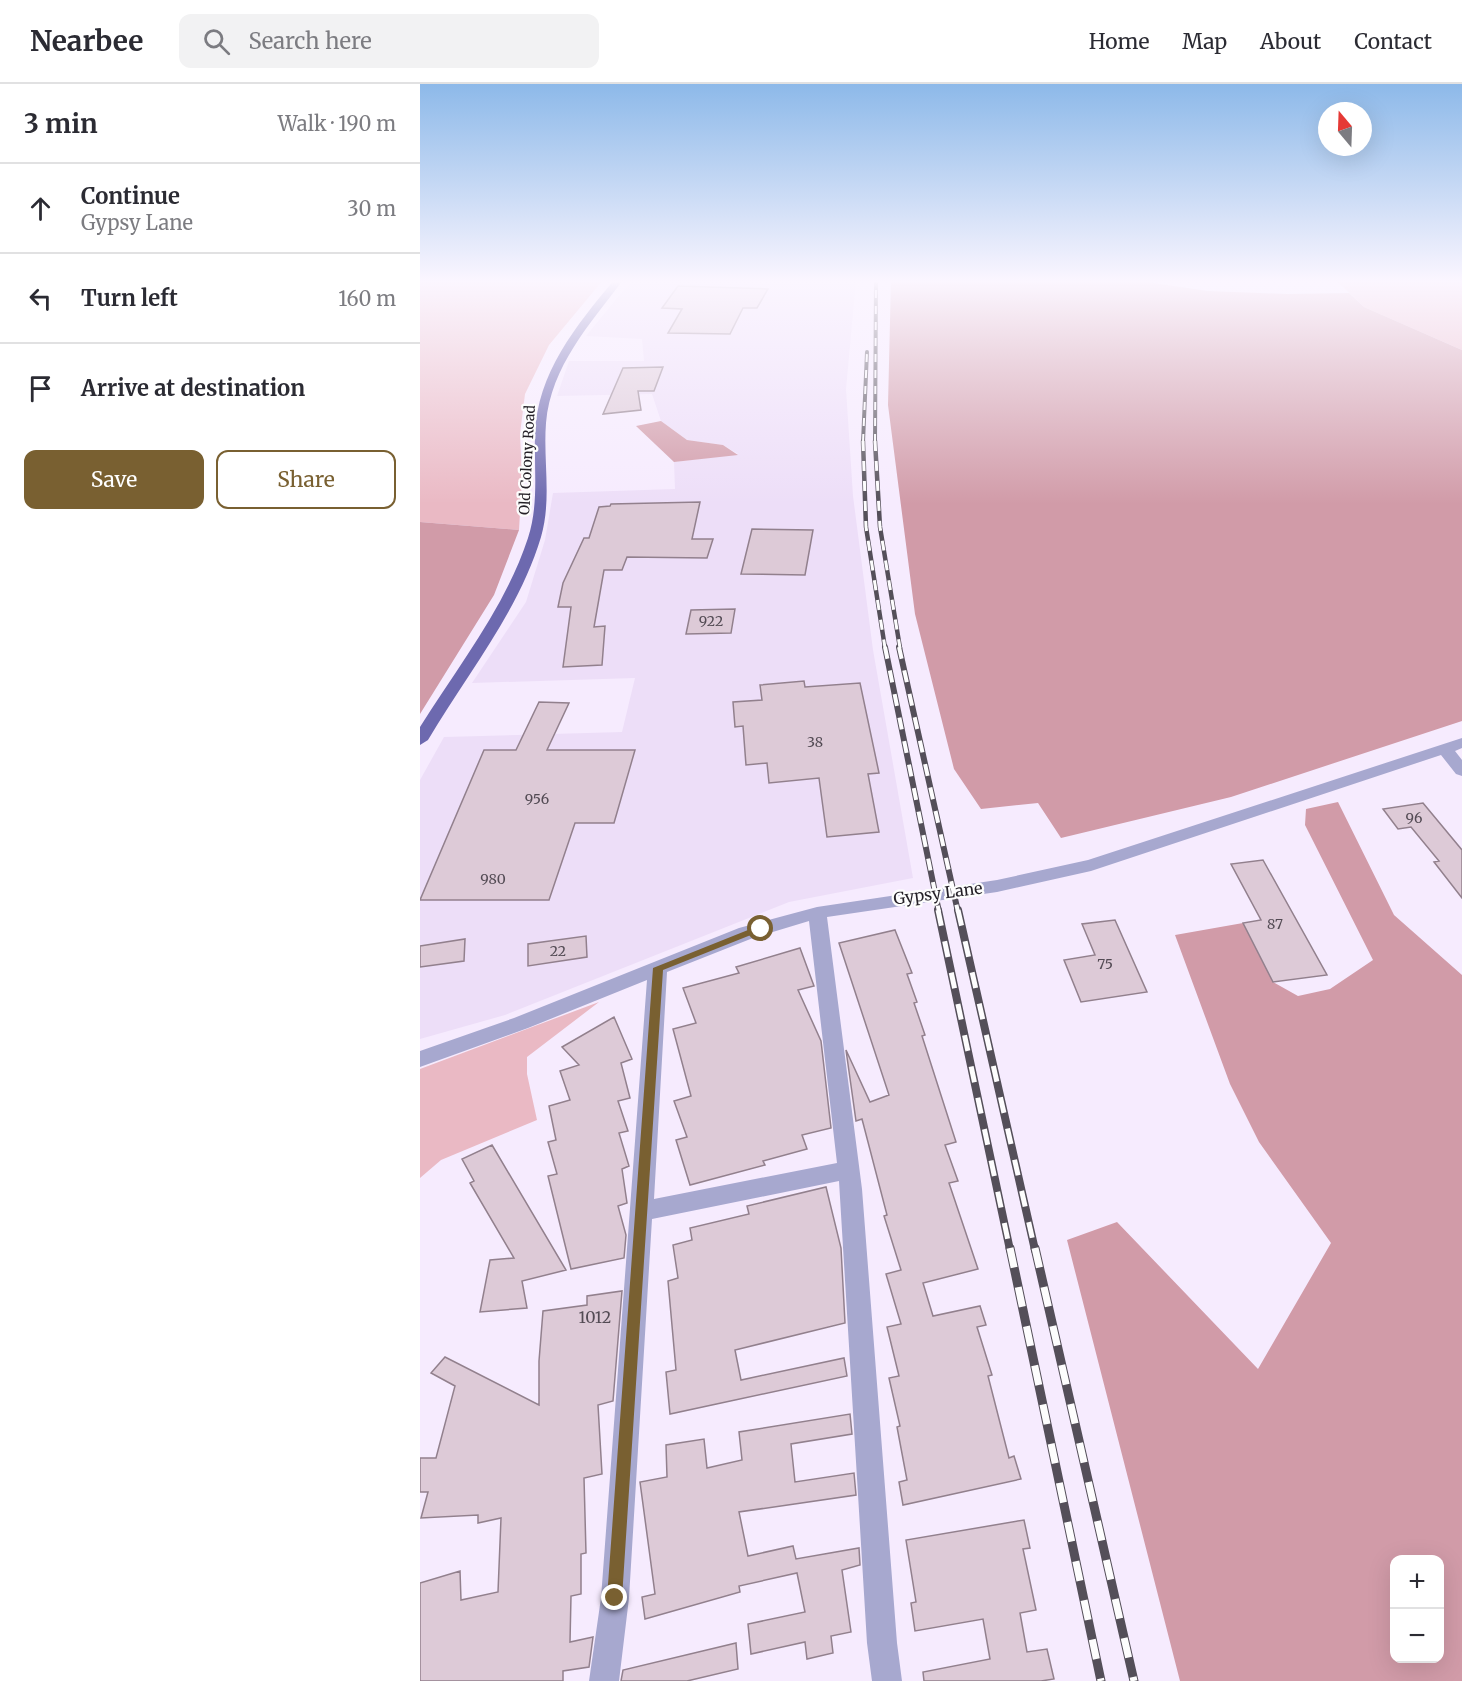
<!DOCTYPE html>
<html lang="en">
<head>
<meta charset="utf-8">
<style>
  :root { --surface:#fff; --page:#f2f2f3; --text:#2b2b33; --muted:#7c7c81; --line:#e1e1e2; --accent:#796031 }
  body { margin:0; font-family:Merriweather,serif; background:var(--page); color:var(--text) }
  .controls { position:absolute; right:18px; bottom:18px; display:grid; overflow:hidden; border-radius:12px; box-shadow:0 6px 24px #0002 }
  .controls button { width:54px; height:54px; display:grid; place-items:center; padding:0; border:0; border-bottom:2px solid var(--line); background:var(--surface); color:var(--text); font:30px sans-serif }
  .compass { position:absolute; left:898px; top:18px; width:54px; height:54px; border-radius:50%; background:var(--surface); box-shadow:0 6px 24px #0002; rotate:341deg }
  .stop { position:absolute; width:18px; height:18px; margin:-14px; border:4px solid #796031; border-radius:50%; background:#fff }
  .stop.end { background:#796031; border-color:#fff; box-shadow:0 2px 6px #0008 }
  .list { margin:0; padding:0; list-style:none }
  h2 { display:flex; justify-content:space-between; align-items:center; height:78px; margin:0; padding:0 24px; font-size:26px }
  h2 small { font-size:20px; font-weight:400; color:var(--muted) }
  .list li { display:grid; grid-template-columns:39px 1fr auto; gap:18px; align-items:center; box-sizing:border-box; height:90px; padding:0 24px; border-top:2px solid var(--line) }
  .list b { display:block; font-size:22px; white-space:nowrap }
  .list p { margin:0; font-size:20px; white-space:nowrap; color:var(--muted) }
  .list em { font-size:20px; font-style:normal; color:var(--muted) }
  .actions { display:flex; gap:12px; padding:18px 24px }
  .actions a { flex:1; padding:14px 0; border:2px solid var(--accent); border-radius:12px; text-align:center; font-size:21px; color:var(--accent) }
  .actions .main { background:var(--accent); color:#fff }
  .icon { flex:none; width:33px; height:33px; fill:none; stroke:currentColor; stroke-width:2; stroke-linecap:round; stroke-linejoin:round }
  .map { position:relative; flex:none; width:1042px; height:1597px; overflow:hidden }
  header { display:flex; align-items:center; gap:36px; box-sizing:border-box; height:84px; padding:0 30px; background:var(--surface); border-bottom:2px solid var(--line) }
  header strong { font-size:28px }
  nav { display:flex; gap:33px; margin-inline-start:auto; font-size:21px }
  .search { width:420px; height:54px; background:var(--page); display:flex; align-items:center; gap:15px; box-sizing:border-box; padding:0 21px; border-radius:12px; color:var(--muted); font-size:22px }
  main { display:flex }
  aside { flex:1; background:var(--surface) }
  .map>svg:first-child { display:block }
  .built { fill:#eddef8 }
  .green { fill:#eab9c4 }
  .forest { fill:#d19ba8; fill-rule:evenodd }
  .building { fill:#ddcad7; stroke:#92808d; stroke-width:1.5 }
  .lines { fill:none; stroke-linecap:round; stroke-linejoin:round }
  .minor { fill:#a7a8cf; fill-rule:evenodd }
  .major { fill:#6d69af; fill-rule:evenodd }
  .rail-far4-casing { stroke:#544f59; stroke-width:4 }
  .rail-far3-casing { stroke:#544f59; stroke-width:4.5 }
  .rail-far2-casing { stroke:#544f59; stroke-width:6 }
  .rail-far1-casing { stroke:#544f59; stroke-width:8 }
  .rail-casing { stroke:#544f59; stroke-width:9 }
  .rail-far4 { stroke:#fdfdfd; stroke-width:2; stroke-dasharray:8; stroke-linecap:butt }
  .rail-far3 { stroke:#fdfdfd; stroke-width:3; stroke-dasharray:10; stroke-linecap:butt }
  .rail-far2 { stroke:#fdfdfd; stroke-width:4; stroke-dasharray:12; stroke-linecap:butt }
  .rail-far1 { stroke:#fdfdfd; stroke-width:5; stroke-dasharray:16; stroke-linecap:butt }
  .rail { stroke:#fdfdfd; stroke-width:7; stroke-dasharray:20; stroke-linecap:butt }
  .route { fill:#796031 }
  .labels { text-anchor:middle; dominant-baseline:central; stroke-width:4.5; stroke-linejoin:round; paint-order:stroke }
  .far-street-label { font-size:14px; fill:#252128; stroke:#fdfdfd }
  .number-label { font-size:14px; fill:#534b54 }
  .street-label { font-size:16px; fill:#252128; stroke:#fdfdfd }
  .near-number-label { font-size:16px; fill:#534b54 }
</style>
</head>
<body>
<header>
<strong>Nearbee</strong>
<div class="search"><svg class="icon" aria-label="search" viewBox="0 0 24 24"><circle cx="10" cy="10" r="6"/><path d="M15 15l6 6"/></svg>Search here</div>
<nav><a>Home</a><a>Map</a><a>About</a><a>Contact</a></nav>
</header>
<main>
<aside>
<h2>3 min<small>Walk · 190 m</small></h2>
<ul class="list">
<li><svg class="icon" aria-label="ahead" viewBox="0 0 24 24"><path d="M12 20V5M6 11l6-6 6 6"/></svg><div><b>Continue</b><p>Gypsy Lane</p></div><em>30 m</em></li>
<li><svg class="icon" aria-label="left" viewBox="0 0 24 24"><path d="M17 20v-9H6M10 6l-5 5 5 5"/></svg><div><b>Turn left</b></div><em>160 m</em></li>
<li><svg class="icon" aria-label="arrive" viewBox="0 0 24 24"><path d="M6 21V4h12l-3 4 3 4H6"/></svg><div><b>Arrive at destination</b></div></li>
</ul>
<div class="actions"><a class="main">Save</a><a>Share</a></div>
</aside>
<div class="map">
<svg width="1042" height="1597" viewBox="0 0 1042 1597">
  <rect width="100%" height="100%" fill="#f6ebfe"/>
  <path class="built" d="M212 196H436L426 305 433 412 453 566 493 794 369 818 85 931 0 955V696L24 653 202 648 215 594 52 599 106 518 125 456 133 409 255 405 254 378 318 370 303 361 267 356 241 337 232 310 137 312 149 277H224L222 255 166 252Z"/>
  <path class="green" d="M0 196H183L129 261 105 310 100 350 102 395 99 446 0 438Z
    M916 196H1042V266L944 223Z
    M179 918 107 973V990L117 1036 21 1076 0 1094V985Z"/>
  <path class="forest" d="M471 196H713L788 207 867 210 929 209 944 223 1042 266V637L811 713 641 754 618 719 561 725 534 685 495 530 468 321Z
    M241 337 267 356 303 361 318 371 254 378 216 342Z
    M0 438 99 446 74 511 0 630Z
    M918 718 974 831 1042 891V1597H760L647 1156 697 1138 838 1285 911 1159 839 1058 810 1000 755 851 823 839 853 898 878 912 910 905 953 876 885 741 886 725ZM974 1476H1020V1574H974Z"/>
  <path class="building" d="M258 202 348 205 337 224H323L310 250 248 249 262 225 242 224Z
    M243 283 234 307H218L221 326 183 330 203 284Z
    M280 418 272 455H293L287 474 207 473 202 486H184L174 543 185 542 182 581 143 583 151 523H138L143 499 164 454H169L179 423 190 422 191 420Z
    M332 445 393 446 385 491 321 490Z
    M315 525 311 549 266 550 271 526Z
    M384 597 385 603 440 599 459 689 448 690 459 748 407 753 399 694 349 699 347 679 326 681 323 642 315 643 313 618 342 616 340 601Z
    M119 618 149 619 127 666H215L194 739H155L129 816H0L64 666H96Z
    M1003 719 1042 766V814L1014 778 1019 777 991 743 978 745 963 725Z
    M843 776 907 891 853 898 823 839 841 836 811 780Z
    M695 836 727 908 661 918 644 876 675 871 662 840Z
    M475 846 492 889 487 890 497 918 494 919 505 951 502 952 536 1058 525 1061 538 1097 529 1099 558 1185 503 1199 513 1232 560 1222 566 1241 557 1243 572 1291 568 1292 589 1374 594 1372 601 1395 483 1421 479 1398 487 1396 477 1343 480 1342 469 1294 479 1292 467 1243 481 1240 466 1190 481 1186 464 1132 467 1131 442 1035 436 1037 426 966 450 1018 469 1011 419 859Z
    M166 852 167 873 108 882V860Z
    M45 855 44 877 0 883V862Z
    M380 864 394 902 378 906 401 957 411 1044 382 1051 387 1065 343 1077 345 1081 270 1101 256 1056 267 1053 254 1017 271 1012 253 945 276 939 263 904 319 889 316 883Z
    M194 933 212 975 201 979 210 1014 198 1017 208 1047 199 1049 209 1082 202 1085 207 1119 198 1122 206 1151 204 1174 151 1185 128 1092 137 1090 128 1058 136 1056 129 1022 150 1016 140 987 159 981 142 963Z
    M72 1061 146 1186 102 1197 107 1224 60 1228 70 1176 94 1174 50 1099 54 1097 42 1075Z
    M406 1103 421 1164 425 1239 315 1266 321 1296 424 1274 427 1292 250 1330 246 1288 256 1286 248 1197 258 1194 253 1161 272 1156 270 1144 329 1130 327 1122Z
    M202 1207 193 1317 178 1321 182 1390 164 1394 166 1469 161 1470V1510L151 1512 150 1558 173 1553 169 1583 143 1587V1597H0V1499L40 1487 41 1516 78 1508 81 1434 58 1439V1431L1 1434 8 1408H0V1374H16L35 1302 11 1289 25 1273 119 1321V1277L123 1227 167 1221V1212Z
    M430 1330 432 1350 371 1360 375 1398 434 1389 436 1411 319 1428 328 1472 373 1462 376 1475 439 1464 440 1481 422 1486 431 1548 411 1552 413 1569 387 1575 385 1558 331 1570 328 1540 385 1528 377 1489 319 1502 320 1508 225 1535 222 1513 235 1510 220 1398 247 1393 246 1361 284 1355 287 1384 322 1376 319 1348Z
    M604 1436 610 1464 603 1465 616 1526 600 1529 607 1568 627 1565 634 1595 621 1597H504L503 1588 570 1575 563 1535 495 1547 491 1519 496 1518 486 1456Z
    M316 1559 318 1585 267 1597H201L203 1586Z"/>
  <g class="lines">
    <path class="minor" d="M1042 654V664L1035 667 1042 676V692L1036 690 1021 671 671 787 577 808 407 833 442 1105 477 1559 482 1597H452L447 1559 419 1097 232 1135 209 1514 199 1597H169L181 1514 227 896 108 944 0 983V967L94 934 319 844 397 823 577 796 668 776ZM389 837 417 1079 234 1115 247 888 333 854Z"/>
    <path class="major" d="M194 196H203C170 240 131 282 126 339 123 377 132 415 121 453 99 527 47 590 8 656L0 661V643C38 582 85 524 108 454 119 420 114 386 115 351 117 289 156 242 194 196Z"/>
    <g class="rail-far4-casing">
      <path id="rail-far4" d="M443 358 447 268
        M455 358 456 196"/>
    </g>
    <g class="rail-far3-casing">
      <path id="rail-far3" d="M443 357 446 443 465 564
        M455 357 460 443 480 564"/>
    </g>
    <g class="rail-far2-casing">
      <path id="rail-far2" d="M465 563 519 828
        M479 563 538 828"/>
    </g>
    <g class="rail-far1-casing">
      <path id="rail-far1" d="M518 826 590 1166
        M538 826 615 1166"/>
    </g>
    <g class="rail-casing">
      <path id="rail" d="M590 1164 681 1597
        M615 1164 714 1597"/>
    </g>
    <use href="#rail-far4" class="rail-far4"/>
    <use href="#rail-far3" class="rail-far3"/>
    <use href="#rail-far2" class="rail-far2"/>
    <use href="#rail-far1" class="rail-far1"/>
    <use href="#rail" class="rail"/>
  </g>
  <linearGradient id="sky" x2="0" y2="1"><stop stop-color="#8db9e9"/><stop offset="0.47" stop-color="#fbf6ff"/><stop offset="1" stop-color="#fbf6ff" stop-opacity="0"/></linearGradient>
  <rect width="1042" height="420" fill="url(#sky)"/>
  <path class="route" d="M338 842 346 845 243 886 202 1514 200 1520 195 1522 189 1520 187 1514 233 884Z"/>
  <g class="labels">
    <g class="far-street-label">
      <text transform="translate(107 376) rotate(-87)">Old Colony Road</text>
    </g>
    <g class="number-label">
      <text x="291" y="537">922</text>
      <text x="395" y="658">38</text>
      <text x="117" y="715">956</text>
      <text x="994" y="734">96</text>
      <text x="73" y="795">980</text>
      <text x="855" y="840">87</text>
      <text x="138" y="867">22</text>
      <text x="685" y="880">75</text>
    </g>
    <g class="street-label">
      <text transform="translate(518 809) rotate(-7)">Gypsy Lane</text>
    </g>
    <g class="near-number-label">
      <text x="175" y="1233">1012</text>
    </g>
  </g>
</svg>
<div class="controls">
<button>+</button>
<button>−</button>
</div>
<svg class="compass" viewBox="-18 -18 36 36"><path d="M0-13l5 13h-10z" fill="#e53935"/><path d="M0 13l5-13h-10z" fill="#7c7c81"/></svg>
<div class="stop" style="left:341px;top:845px"></div>
<div class="stop end" style="left:195px;top:1514px"></div>
</div>
</main>
</body>
</html>
